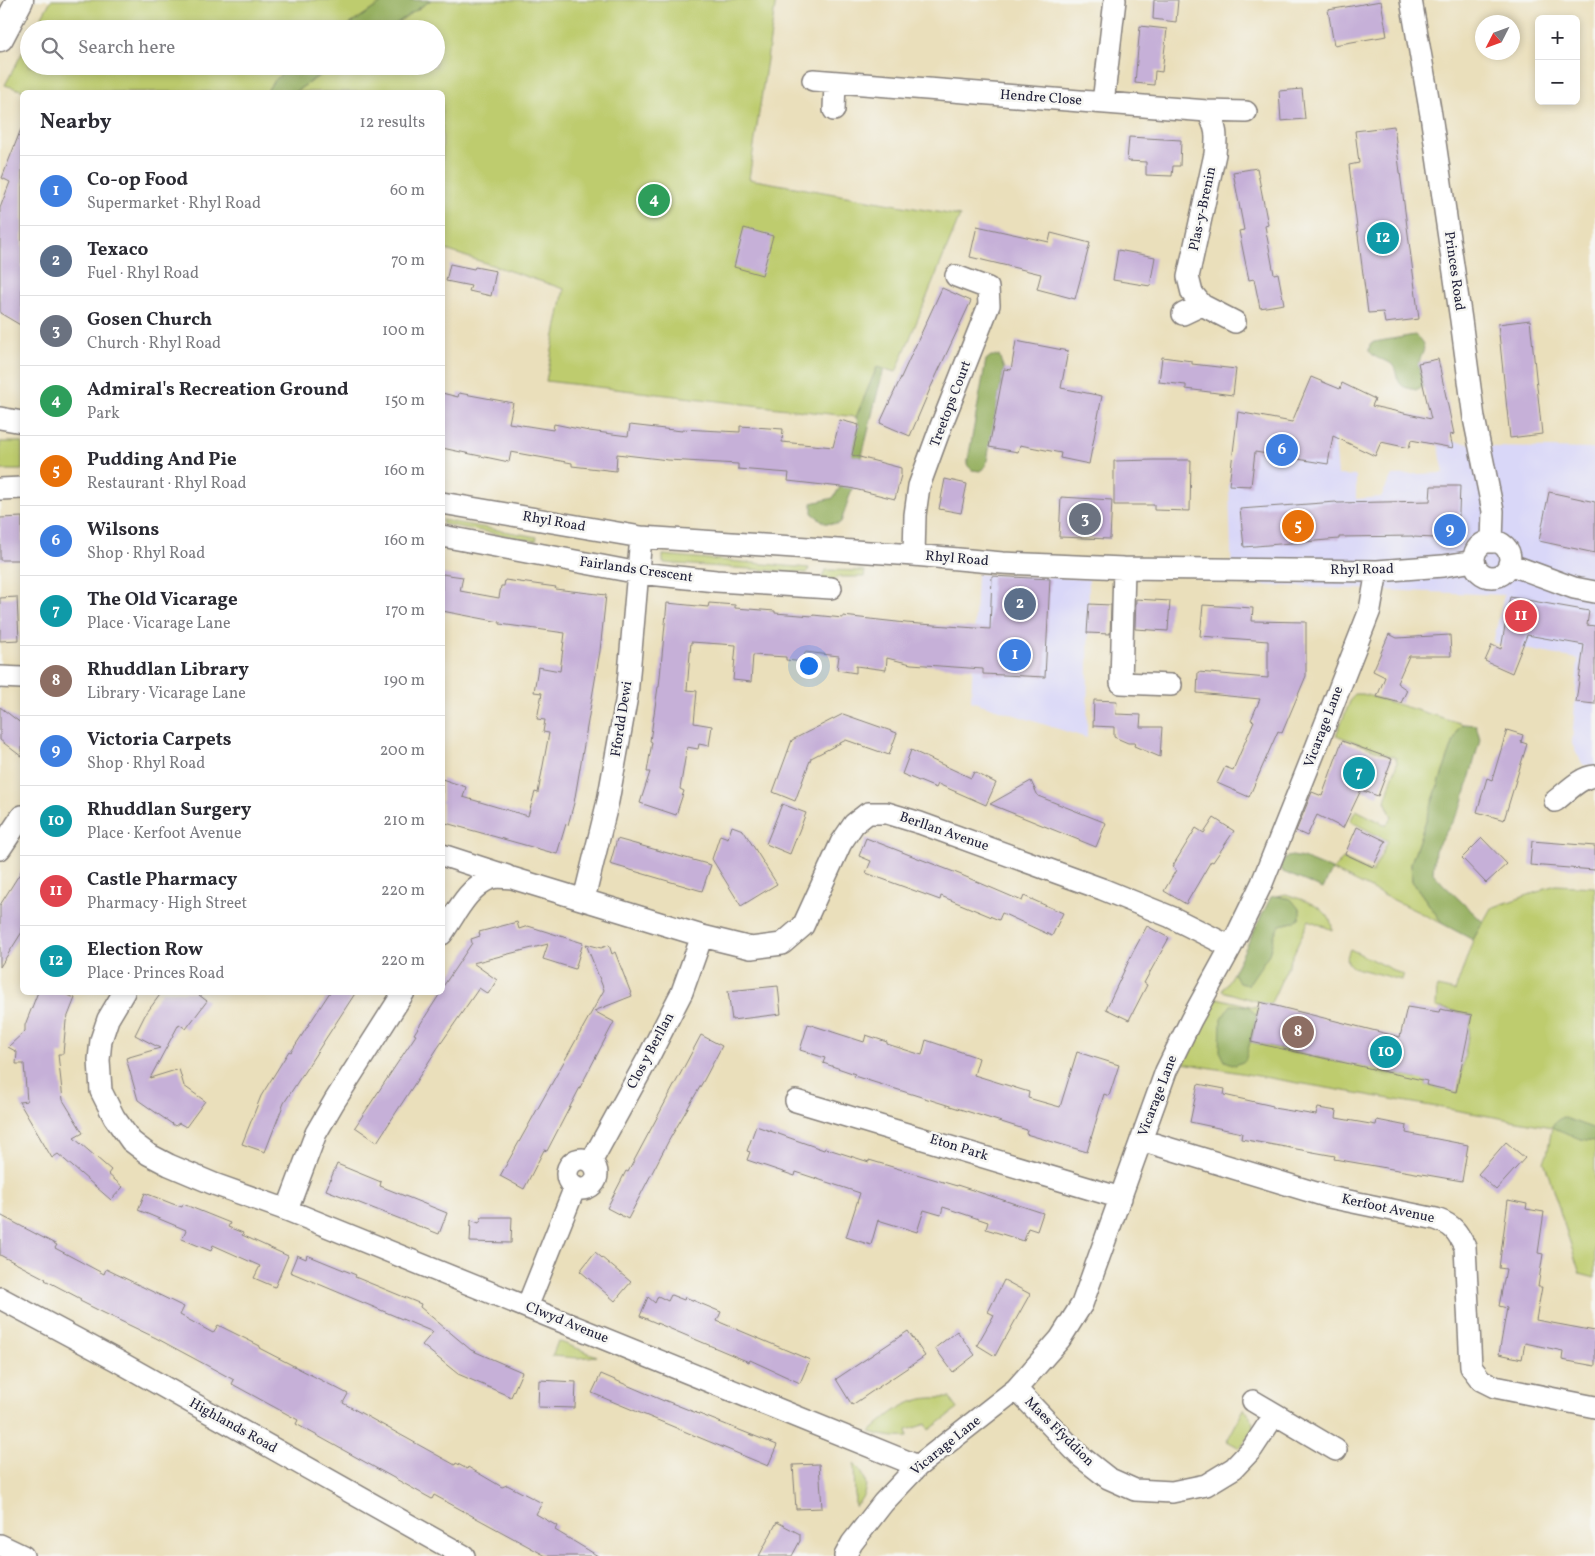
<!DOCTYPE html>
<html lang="en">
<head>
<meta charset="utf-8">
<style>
  :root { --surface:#fff; --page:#f7f7f7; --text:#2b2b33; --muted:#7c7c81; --line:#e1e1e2; --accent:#b45309 }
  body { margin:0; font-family:Vollkorn,serif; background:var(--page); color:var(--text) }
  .controls { position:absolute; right:15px; top:15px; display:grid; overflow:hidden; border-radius:8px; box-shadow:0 2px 8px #0003 }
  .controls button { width:45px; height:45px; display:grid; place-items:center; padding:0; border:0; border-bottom:1px solid var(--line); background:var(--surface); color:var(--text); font:25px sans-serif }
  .compass { position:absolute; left:1475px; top:15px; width:45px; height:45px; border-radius:50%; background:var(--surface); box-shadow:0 2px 8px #0003; rotate:228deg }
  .you { position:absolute; left:808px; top:665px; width:18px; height:18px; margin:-12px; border:4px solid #fff; border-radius:50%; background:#1a73e8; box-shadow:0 0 0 8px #1a73e833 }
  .badge { display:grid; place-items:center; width:32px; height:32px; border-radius:50%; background:var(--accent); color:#fff; font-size:16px; font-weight:700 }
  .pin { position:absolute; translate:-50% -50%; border:2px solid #fff; box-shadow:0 1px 5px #0006 }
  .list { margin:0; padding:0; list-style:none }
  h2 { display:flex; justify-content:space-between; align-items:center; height:65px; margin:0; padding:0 20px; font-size:21px }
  h2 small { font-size:16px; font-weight:400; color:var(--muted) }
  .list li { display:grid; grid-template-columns:32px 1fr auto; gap:15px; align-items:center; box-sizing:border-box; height:70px; padding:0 20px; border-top:1px solid var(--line) }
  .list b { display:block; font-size:19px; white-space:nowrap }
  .list p { margin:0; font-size:16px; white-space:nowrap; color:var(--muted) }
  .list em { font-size:16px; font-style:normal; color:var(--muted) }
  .icon { flex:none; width:28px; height:28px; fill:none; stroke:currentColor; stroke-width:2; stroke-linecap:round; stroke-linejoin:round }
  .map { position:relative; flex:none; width:1595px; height:1556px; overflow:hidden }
  .search { position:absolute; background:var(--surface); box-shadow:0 2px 8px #0003; left:20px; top:20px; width:425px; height:55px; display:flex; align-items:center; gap:12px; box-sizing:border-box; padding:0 18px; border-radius:28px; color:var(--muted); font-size:19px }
  .panel { position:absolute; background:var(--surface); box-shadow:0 2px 8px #0003; left:20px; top:90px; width:425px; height:905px; border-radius:8px }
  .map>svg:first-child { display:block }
  .built { fill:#d9d7f8 }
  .green { fill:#becc6e; stroke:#707754 }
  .forest { fill:#96b061; stroke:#5c694e }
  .building { fill:#c6b0d8 }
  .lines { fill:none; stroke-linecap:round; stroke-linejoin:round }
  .minor-casing { stroke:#86807b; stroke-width:24 }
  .major-casing { stroke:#86807b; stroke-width:29 }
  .minor { stroke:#fff; stroke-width:21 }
  .major { stroke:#fff; stroke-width:26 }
  .labels { text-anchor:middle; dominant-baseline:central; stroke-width:5; stroke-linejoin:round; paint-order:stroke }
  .street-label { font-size:14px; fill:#22223b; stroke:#f6f6f2 }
</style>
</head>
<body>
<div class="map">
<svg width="1595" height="1556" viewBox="0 0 1595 1556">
  <rect width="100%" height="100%" fill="#f6f6f2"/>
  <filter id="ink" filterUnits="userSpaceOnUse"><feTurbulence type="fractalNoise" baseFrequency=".02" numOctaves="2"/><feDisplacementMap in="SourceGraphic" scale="10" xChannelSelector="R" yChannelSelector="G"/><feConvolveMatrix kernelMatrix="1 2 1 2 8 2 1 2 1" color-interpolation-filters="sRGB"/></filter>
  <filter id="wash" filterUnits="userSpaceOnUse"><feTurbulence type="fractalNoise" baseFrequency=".0096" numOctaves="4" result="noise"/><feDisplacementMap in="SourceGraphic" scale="20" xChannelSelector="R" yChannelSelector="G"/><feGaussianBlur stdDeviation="1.12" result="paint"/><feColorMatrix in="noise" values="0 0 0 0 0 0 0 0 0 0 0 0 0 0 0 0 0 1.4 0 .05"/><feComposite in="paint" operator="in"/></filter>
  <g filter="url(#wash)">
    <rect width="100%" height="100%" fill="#eadfbb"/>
    <path class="built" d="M1238 412 1334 430 1338 475 1356 476V499L1381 497 1392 475 1444 473 1438 443 1451 441 1493 447 1595 449V766L1583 765 1572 744 1578 659 1493 643 1504 595 1232 584 1229 485Z
      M977 574 1089 579 1087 738 971 701Z"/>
    <path class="green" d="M51 0H386L343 29H35Z
      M431 0H776L749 179 960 216 896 372 877 367 856 417 546 381 564 289 443 249 442 92H295L334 66H436V29H389Z
      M29 40V66H292C283 73 271 81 267 92H27L5 85Z
      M0 442H22V470H0Z
      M442 520 537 537 536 541 443 524Z
      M663 555 809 568 807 573 663 563Z
      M825 570 865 571 864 577H838L830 583 821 581Z
      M1355 694H1363L1463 724 1458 729 1411 863 1412 881 1443 924 1332 870 1343 859 1372 873 1388 841 1350 821 1356 810 1384 824H1387L1392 817 1385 801 1397 763 1396 758 1336 735 1352 697Z
      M1556 885 1595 887V1278L1580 1274 1544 1161 1547 1155 1552 1127 1183 1063 1217 998 1259 1008 1251 1042 1337 1062H1345L1417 1079 1434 1046 1426 1085 1458 1092 1472 1015 1436 1007 1437 987 1455 991 1473 940 1491 908 1540 891 1542 889Z
      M1286 894C1303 900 1333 908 1332 930L1309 920 1270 1005 1222 991 1233 973 1239 983 1269 954 1275 933 1280 925 1294 922 1291 899 1276 896Z
      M1350 949 1403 975 1401 980 1352 967C1345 961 1347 956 1350 949Z
      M558 1341 597 1356 578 1358 552 1356Z
      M950 1398 958 1409 929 1430 926 1424 907 1430 908 1437C895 1438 883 1436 870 1432 884 1419 900 1404 919 1400 928 1397 940 1398 950 1398Z
      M1244 1409C1260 1424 1252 1434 1240 1448L1227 1441Z
      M854 1464C870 1479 869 1491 855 1507Z"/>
    <path class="forest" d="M386 0H431L388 29H343Z
      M292 66H333L295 92H267C271 81 283 73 292 66Z
      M1415 335C1432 349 1419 353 1419 365 1419 372 1422 380 1424 386L1416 390C1412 389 1407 388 1404 387 1394 381 1399 369 1390 363 1380 357 1379 362 1369 351L1370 344 1374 342Z
      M991 356H999L1004 369 986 466 980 471 972 470 967 465 986 360Z
      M877 367 884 369C876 395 871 421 864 448 858 473 849 497 841 522L838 524 825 523 812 513V503L833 498 842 484 859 425 856 417Z
      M1463 724 1476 725 1480 739 1462 806 1435 850 1433 873 1444 885 1483 922 1473 940 1443 924 1412 881 1411 863 1458 729Z
      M1292 856 1303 858 1332 870 1323 889 1283 872 1280 866 1287 857Z
      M1276 896 1291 899 1300 910V917L1294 922 1280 925 1275 933 1269 954 1248 985 1239 983 1233 973 1271 897Z
      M1231 1005 1248 1006 1257 1016 1245 1061 1235 1065 1225 1061 1220 1051 1221 1019Z
      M1562 1117 1595 1129V1141L1580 1139 1552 1127 1554 1123Z"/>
    <g id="blocks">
      <path class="building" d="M1154 0H1178L1176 22 1153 19Z
        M1381 1 1387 36 1334 45 1328 10Z
        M1140 26 1167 29 1162 72 1155 71 1154 85 1135 83Z
        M1302 89 1305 119 1281 121 1279 91Z
        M1394 126 1419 319 1385 323 1383 312 1368 313 1349 165 1359 163 1355 131Z
        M21 129H22V326L0 313V208L10 182 2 178Z
        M1129 137 1181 140 1180 166H1173L1172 176 1146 175V162L1127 161Z
        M1257 168 1268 225 1265 226 1274 274 1278 273 1284 304 1260 308 1254 279 1249 280 1239 231 1244 230 1233 172Z
        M977 226 1049 242 1051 233 1090 243 1075 299 1037 289 1041 274 970 257Z
        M744 228 773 236 762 275 734 267Z
        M1118 250 1155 257 1150 286 1113 280Z
        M450 264 474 269 475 267 496 271 491 296 469 291 471 286 446 281Z
        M942 288 971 301 930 389 910 436 880 423Z
        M1530 320 1542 434 1510 438 1498 324Z
        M1016 341 1068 351 1061 388 1102 396 1089 464 1060 458 1061 453 1020 445 1018 452 989 447 1004 369 1011 370Z
        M1162 357 1192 361V364L1236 369 1233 395 1186 389V385L1159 382Z
        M1438 359 1454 434 1450 435 1453 448 1411 440 1409 448 1381 442 1375 456 1333 436 1328 464 1255 452 1251 486 1229 485 1238 412 1292 422 1311 377 1340 389 1342 383 1375 399 1372 406 1431 419 1418 363Z
        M442 393 458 397 459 393 513 403 509 423 553 430 554 424 589 431 628 436 630 425 682 431V429L740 432V426L783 429 782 442 833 447 840 420 859 425 852 455 901 468V475L895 499 850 488 788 481 789 473 738 469V464L668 460 617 454 616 471 572 466V463L511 452 509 462 442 448Z
        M1154 460H1191L1190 511 1154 510V505H1114V461Z
        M945 479 967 484 961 513 939 509Z
        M1431 486H1460L1458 539 1413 537V536L1339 537V539L1244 547 1240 509 1336 502 1337 503 1430 501Z
        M1549 492 1595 502V553L1539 541Z
        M1061 497 1112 500 1110 539 1059 537Z
        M22 517V560H0V518Z
        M442 574 463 577 460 591 499 598 501 586H504L505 580 556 587 555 589 606 595 600 651 574 803 568 825 566 824 557 854 442 822V779L466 787 463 797 528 816 535 792 538 793 549 733 543 732 545 720 537 719 542 693 534 692 538 667 560 671 565 633 500 624V622L442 611Z
        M992 576 1050 579 1045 677 983 674V669L911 664 887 658 886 670 856 666V673L837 670 839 656 805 652 804 662 786 660V657L753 655 751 682 733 680 736 645 691 642 687 690 697 691 694 723 712 726 709 746 699 744 698 749 687 747 680 789 684 791 676 815 640 803 650 772H647L652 742 650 741 658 687H659L667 603 708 607 709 603 735 605V608L775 611V613L813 616V615L843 618V616L906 623 990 629Z
        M17 597 19 640 0 641V598Z
        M1510 597 1589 611 1587 625 1595 626V704L1576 702 1584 645 1527 635 1512 673 1485 661 1492 645 1501 649Z
        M1136 599 1170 601 1168 631 1135 629Z
        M1089 604 1111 605 1110 634 1087 633Z
        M1203 605 1253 608 1252 621 1306 622V676L1282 733 1278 731 1249 797 1217 783 1225 767 1233 770 1254 721 1251 720 1260 699 1197 693 1198 672 1268 678V641L1200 636Z
        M1389 634 1397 638 1450 635 1451 656H1409L1397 683 1407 690 1401 703 1377 697 1385 677 1373 671Z
        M1094 700 1117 701 1116 714 1141 715 1140 727H1162L1160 757 1134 746 1135 743H1128L1114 737V727L1093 726Z
        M0 707 22 724V757L0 740Z
        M843 714 897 733 889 755 846 740 811 758 795 801 773 792 792 740Z
        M1507 730 1523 735 1521 742 1527 744 1504 820 1477 812 1487 778 1492 780Z
        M1342 741 1392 759 1378 796 1361 790 1343 828 1317 815 1307 836 1296 831 1312 792 1322 796Z
        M911 750 971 778 974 772 996 783 986 805 938 784 936 788 902 774Z
        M1031 781 1038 796 1106 823 1096 847 990 804Z
        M782 804 806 813 790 854 766 844Z
        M1214 818 1234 831 1213 862 1211 861 1186 904 1164 891 1176 870 1172 867 1196 828 1204 833Z
        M732 826 743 830 777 884 741 906 712 859 720 835 728 838Z
        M1357 827 1386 841 1373 867 1345 854Z
        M866 838 959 874 1022 901 1024 896 1063 913 1052 936 1002 913 999 920 941 896 940 900 866 873 871 861 859 856Z
        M1482 838 1507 864 1486 883 1462 858Z
        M617 839 711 865 702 891 610 864Z
        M1532 841 1595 846V870L1530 865Z
        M22 870V932L0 967V905Z
        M517 922 519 929 528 926 583 943 575 969 543 959 548 944 473 963 497 980 488 994 479 988 437 1049 377 1142 355 1127 416 1035 414 1034 441 992H442V988L472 943 471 939 480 936 479 932Z
        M1147 926 1169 938 1144 983 1147 985 1129 1020 1106 1009 1133 952Z
        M586 944 601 948 609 945 612 954 615 952 632 996 594 1011 614 1022 547 1151 544 1150 524 1189 500 1176 604 990Z
        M778 986 781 1014 732 1020 728 991Z
        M38 992H60L75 998 66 1021 63 1054H58L63 1100 83 1133 74 1138 111 1170 108 1174 123 1187 111 1200 58 1154 52 1158 19 1102 27 1101 24 1064H16L17 1052 8 1047 25 1031V1025Z
        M162 992H195L207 1001 186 1029 179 1024 150 1078 179 1069 184 1086 205 1101 186 1127 179 1123 175 1126 138 1100 126 1058 160 1048 135 1035 145 1015Z
        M330 992H356L284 1103 265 1152 242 1144 261 1096 289 1051 291 1052Z
        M1260 1002 1400 1037 1407 1007 1439 1012 1440 1009 1472 1015 1456 1092 1426 1085 1427 1081 1251 1042Z
        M808 1024 864 1042 866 1035 887 1042V1044L922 1055 926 1040 979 1058 974 1075 1029 1092 1028 1098 1060 1107 1077 1052 1119 1065 1109 1096 1104 1094 1087 1152 1026 1134 1027 1130 854 1076 855 1074 823 1063 825 1058 800 1050Z
        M701 1035 722 1046 704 1080 668 1142 628 1219 607 1208 626 1171 628 1172Z
        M1198 1084 1225 1089 1224 1095 1273 1106V1108L1316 1115 1318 1108 1337 1111 1336 1118 1376 1125 1377 1120 1407 1126 1406 1133 1468 1145 1462 1181 1334 1159 1335 1156 1241 1139 1242 1133 1190 1122Z
        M756 1126 824 1150 825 1148 869 1162V1160L957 1186V1185L1043 1213 1037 1231 1028 1228 1024 1241 986 1229 988 1222 943 1207 941 1215 924 1210 917 1232 878 1220 871 1245 846 1237 860 1193 796 1172 795 1176 747 1160 750 1152 747 1151Z
        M1506 1142 1525 1158 1496 1190 1478 1174Z
        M337 1164 381 1182 380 1186 447 1213 439 1234 326 1190Z
        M145 1193 173 1204 182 1207 183 1204 230 1223 228 1227 243 1233 242 1235 288 1256 275 1287 254 1278 260 1266 213 1245 211 1251 182 1239 186 1230 138 1210Z
        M1508 1200 1527 1204 1526 1209 1544 1212 1538 1253 1543 1254 1538 1287H1542L1536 1320 1595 1331V1366L1562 1360 1563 1351 1525 1343 1522 1359 1499 1354 1507 1308 1499 1306 1506 1269 1499 1268Z
        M0 1215 57 1245 55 1248 104 1274 106 1269 184 1307 180 1315 213 1333 218 1325 260 1346 259 1348 348 1394 343 1403 455 1465 456 1463 467 1469 468 1467 502 1487 507 1485 542 1503 536 1514 557 1526 555 1530 598 1556H546L434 1495 432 1499 296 1424 298 1420 232 1384 234 1380 156 1338 102 1312 80 1301 81 1299 45 1280 46 1279 0 1255Z
        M482 1217H512L511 1243 470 1242 471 1220 479 1223Z
        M595 1252 631 1282 615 1301 580 1271Z
        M297 1255 306 1259 307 1255 356 1275 355 1277 421 1304 420 1307 471 1350 522 1372 511 1397 458 1374 422 1345 433 1332 290 1272Z
        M1004 1280 1030 1294 1005 1339H1004L995 1356 977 1345 994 1315 988 1312Z
        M671 1295 684 1300 685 1297 721 1312 717 1321 810 1360 800 1383 750 1360 749 1362 640 1316 648 1297 655 1303 658 1296 668 1301Z
        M908 1331 925 1356 852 1405 836 1379Z
        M957 1331 975 1355 953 1372 935 1348Z
        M601 1374 664 1401V1400L777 1445 768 1466 592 1393Z
        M539 1380 576 1382 575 1408 538 1407Z
        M819 1464 822 1508 796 1509 793 1465Z
        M777 1522 800 1534V1541L792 1556H759Z"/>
    </g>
  </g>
  <g filter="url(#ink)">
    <use href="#blocks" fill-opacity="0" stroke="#86807b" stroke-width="1"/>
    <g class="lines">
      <g class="minor-casing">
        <path id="minor" d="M1411 0 1431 115 1461 320 1474 418 1493 511 1492 542
          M813 80 1207 111 1246 112
          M1103 103 1115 0
          M834 110 835 82
          M1202 305 1192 293 1188 277 1215 154C1217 135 1217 128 1207 111
          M1183 314 1202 305 1235 322
          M0 418 22 422
          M0 489 22 488
          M442 503 641 537 914 555 1002 563 1124 568 1377 571 1443 566 1474 561
          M442 536 639 573 716 581 831 588
          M1474 559a18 18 0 1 1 36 0a18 18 0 1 1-36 0Z
          M914 555 915 515 919 486 941 426 989 305 988 288 956 276
          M1509 564 1574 588 1595 592
          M1124 568 1121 683 1171 685
          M0 677 22 678
          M1555 801C1567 792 1580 777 1595 776
          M0 849 22 816
          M442 855 507 876
          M584 899 608 801 627 696 641 537
          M442 934C455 915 469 885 492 878 498 876 506 878 512 878L702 936 751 948 782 944 803 926 841 843 854 824 868 813H887L920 823 1102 889 1171 917 1231 947
          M124 992 108 1019 101 1040 99 1060 101 1091 114 1117 131 1141 148 1154 169 1165 214 1184 287 1210 918 1466
          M796 1101 1121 1198
          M1141 1140 1329 1197 1436 1219C1453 1225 1457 1231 1465 1247L1471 1367 1481 1380 1495 1387 1595 1407
          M567 1174a15 15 0 1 1 30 0a15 15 0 1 1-30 0Z
          M591 1162 647 1060 682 992 702 936
          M287 1210 316 1133 334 1102 404 992
          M0 1298 116 1360 464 1556
          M527 1307 575 1187
          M1016 1389 1080 1456 1108 1478 1135 1490 1172 1492 1206 1485 1234 1468 1252 1449 1275 1414
          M1253 1401 1336 1450
          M0 1545 23 1556
          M845 1556 852 1543 883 1503 918 1466 1016 1389 1060 1339 1082 1304 1166 1071 1191 1020 1231 947 1262 883 1316 748 1370 610 1377 571"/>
      </g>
      <g class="major-casing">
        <path id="major" d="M0 38 20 0"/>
      </g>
      <use href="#minor" class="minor"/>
      <use href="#major" class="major"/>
    </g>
  </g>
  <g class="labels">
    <g class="street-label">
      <text transform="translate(1041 98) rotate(4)">Hendre Close</text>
      <text transform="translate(1203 209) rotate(-78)">Plas-y-Brenin</text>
      <text transform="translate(1454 271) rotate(82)">Princes Road</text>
      <text transform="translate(951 404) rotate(-69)">Treetops Court</text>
      <text transform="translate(554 522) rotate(10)">Rhyl Road</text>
      <text transform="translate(957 559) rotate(5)">Rhyl Road</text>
      <text transform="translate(636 570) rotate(8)">Fairlands Crescent</text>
      <text transform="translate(1362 570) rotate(-1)">Rhyl Road</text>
      <text transform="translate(622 719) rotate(-81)">Ffordd Dewi</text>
      <text transform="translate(1324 727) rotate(-69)">Vicarage Lane</text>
      <text transform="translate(944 832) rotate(19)">Berllan Avenue</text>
      <text transform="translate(651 1051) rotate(-62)">Clos y Berllan</text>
      <text transform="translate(1158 1096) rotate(-69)">Vicarage Lane</text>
      <text transform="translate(959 1148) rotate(17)">Eton Park</text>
      <text transform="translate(1388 1209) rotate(12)">Kerfoot Avenue</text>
      <text transform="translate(567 1323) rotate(22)">Clwyd Avenue</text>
      <text transform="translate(233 1426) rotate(29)">Highlands Road</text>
      <text transform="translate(1059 1432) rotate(45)">Maes Ffyddion</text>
      <text transform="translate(946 1446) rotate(-39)">Vicarage Lane</text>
    </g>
  </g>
</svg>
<div class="controls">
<button>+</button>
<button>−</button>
</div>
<svg class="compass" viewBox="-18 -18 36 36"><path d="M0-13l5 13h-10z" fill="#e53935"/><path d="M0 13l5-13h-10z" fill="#7c7c81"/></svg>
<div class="you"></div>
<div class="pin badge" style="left:1015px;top:655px;background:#3f7fe0">1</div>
<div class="pin badge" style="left:1020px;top:604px;background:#5c6f8a">2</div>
<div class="pin badge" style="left:1085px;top:519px;background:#6b7280">3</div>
<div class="pin badge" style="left:654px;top:200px;background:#2e9e5b">4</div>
<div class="pin badge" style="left:1298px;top:526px;background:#e8710a">5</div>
<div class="pin badge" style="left:1282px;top:450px;background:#3f7fe0">6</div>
<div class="pin badge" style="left:1359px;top:773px;background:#0f9aa8">7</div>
<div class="pin badge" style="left:1298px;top:1032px;background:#8d6e63">8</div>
<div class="pin badge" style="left:1450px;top:530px;background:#3f7fe0">9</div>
<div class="pin badge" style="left:1386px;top:1052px;background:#0f9aa8">10</div>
<div class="pin badge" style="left:1521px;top:616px;background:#e0444e">11</div>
<div class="pin badge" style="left:1383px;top:238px;background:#0f9aa8">12</div>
<div class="search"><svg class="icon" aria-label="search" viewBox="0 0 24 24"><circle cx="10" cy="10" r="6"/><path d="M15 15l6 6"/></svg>Search here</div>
<section class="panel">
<h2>Nearby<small>12 results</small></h2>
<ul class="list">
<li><span class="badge" style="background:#3f7fe0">1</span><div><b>Co-op Food</b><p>Supermarket · Rhyl Road</p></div><em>60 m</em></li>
<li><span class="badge" style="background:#5c6f8a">2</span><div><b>Texaco</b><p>Fuel · Rhyl Road</p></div><em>70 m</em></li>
<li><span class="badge" style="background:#6b7280">3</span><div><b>Gosen Church</b><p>Church · Rhyl Road</p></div><em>100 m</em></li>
<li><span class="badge" style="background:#2e9e5b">4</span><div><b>Admiral's Recreation Ground</b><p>Park</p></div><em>150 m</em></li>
<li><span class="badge" style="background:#e8710a">5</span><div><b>Pudding And Pie</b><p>Restaurant · Rhyl Road</p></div><em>160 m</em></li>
<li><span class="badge" style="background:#3f7fe0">6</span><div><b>Wilsons</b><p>Shop · Rhyl Road</p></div><em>160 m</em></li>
<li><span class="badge" style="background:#0f9aa8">7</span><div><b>The Old Vicarage</b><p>Place · Vicarage Lane</p></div><em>170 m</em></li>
<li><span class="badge" style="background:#8d6e63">8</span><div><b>Rhuddlan Library</b><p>Library · Vicarage Lane</p></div><em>190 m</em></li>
<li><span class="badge" style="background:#3f7fe0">9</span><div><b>Victoria Carpets</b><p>Shop · Rhyl Road</p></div><em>200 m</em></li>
<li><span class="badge" style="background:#0f9aa8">10</span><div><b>Rhuddlan Surgery</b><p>Place · Kerfoot Avenue</p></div><em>210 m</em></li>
<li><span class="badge" style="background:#e0444e">11</span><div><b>Castle Pharmacy</b><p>Pharmacy · High Street</p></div><em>220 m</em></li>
<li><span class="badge" style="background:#0f9aa8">12</span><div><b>Election Row</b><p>Place · Princes Road</p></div><em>220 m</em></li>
</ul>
</section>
</div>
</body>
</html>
